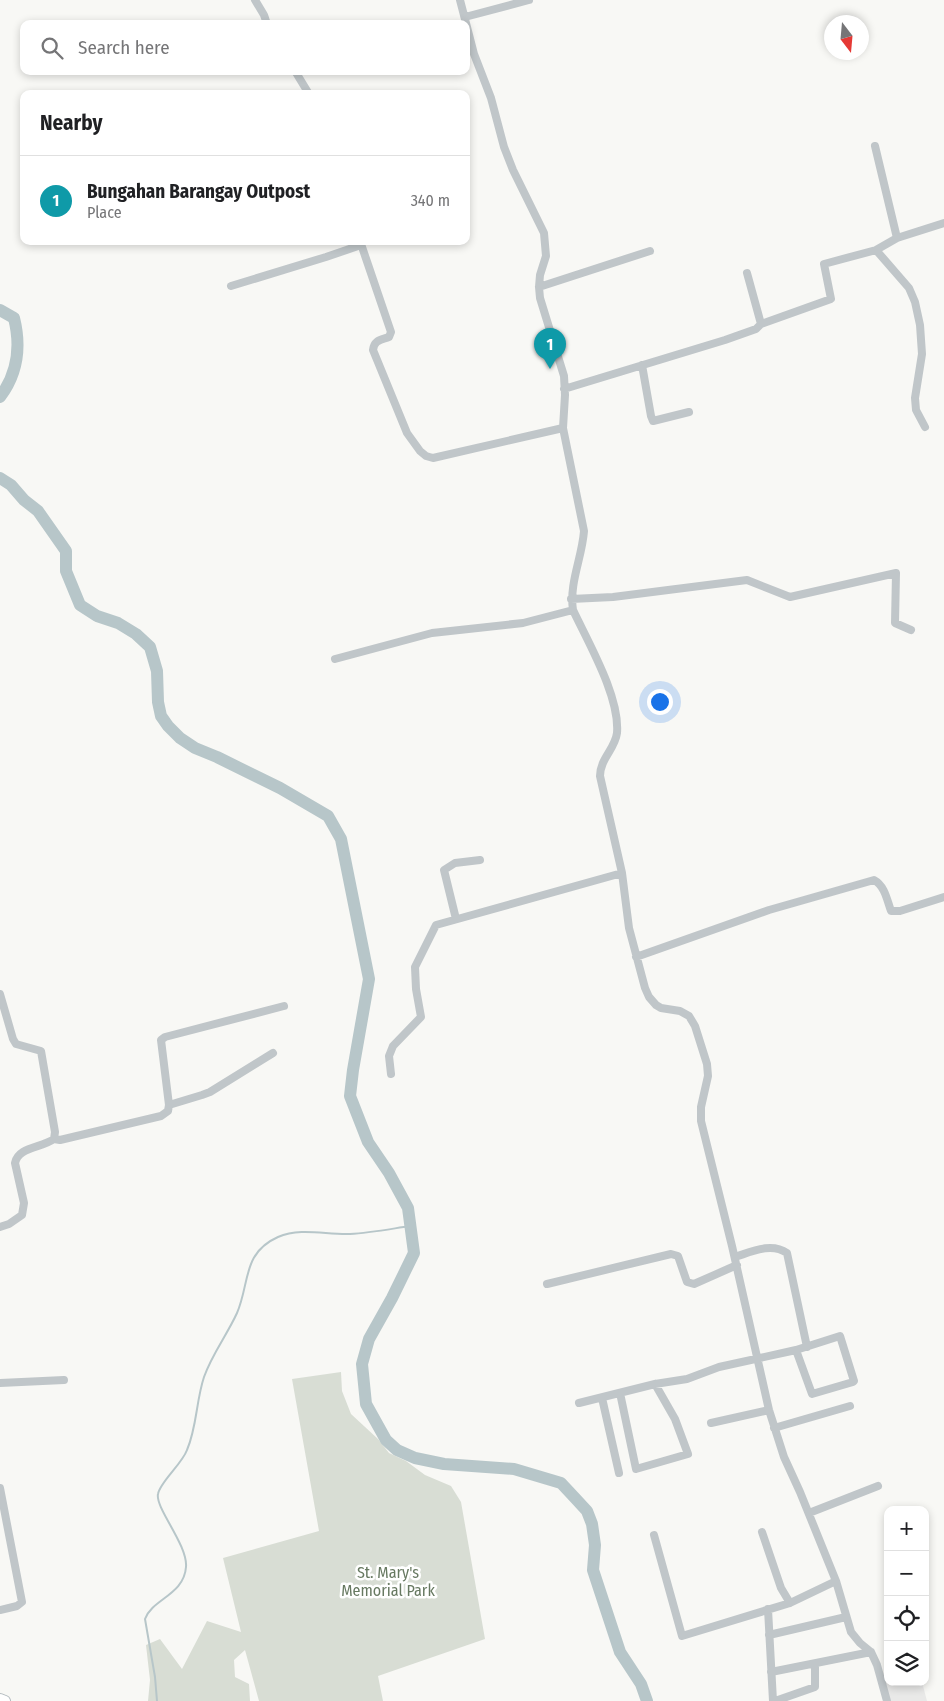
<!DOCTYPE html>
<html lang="en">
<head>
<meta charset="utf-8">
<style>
  :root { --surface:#fff; --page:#f2f2f2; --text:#202124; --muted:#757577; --line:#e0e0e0; --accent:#7c3aed }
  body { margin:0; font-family:"Fira Sans Condensed",sans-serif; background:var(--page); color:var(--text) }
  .controls { position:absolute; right:15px; bottom:15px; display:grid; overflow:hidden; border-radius:10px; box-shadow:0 2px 8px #0003 }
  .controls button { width:45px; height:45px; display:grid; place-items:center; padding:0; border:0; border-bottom:1px solid var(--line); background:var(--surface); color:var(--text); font:25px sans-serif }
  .compass { position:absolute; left:824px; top:15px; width:45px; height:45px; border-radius:50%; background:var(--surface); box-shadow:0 2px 8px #0003; rotate:164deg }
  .you { position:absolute; left:659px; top:701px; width:18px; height:18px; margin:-12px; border:4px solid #fff; border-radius:50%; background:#1a73e8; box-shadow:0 0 0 8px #1a73e833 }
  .badge { display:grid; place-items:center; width:32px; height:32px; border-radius:50%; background:var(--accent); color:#fff; font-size:16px; font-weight:700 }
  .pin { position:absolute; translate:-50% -41px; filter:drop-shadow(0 1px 2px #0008) }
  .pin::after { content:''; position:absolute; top:26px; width:18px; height:15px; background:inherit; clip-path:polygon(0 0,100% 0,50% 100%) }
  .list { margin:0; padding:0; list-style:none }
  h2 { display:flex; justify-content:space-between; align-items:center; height:65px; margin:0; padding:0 20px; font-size:21px }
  h2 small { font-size:16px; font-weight:400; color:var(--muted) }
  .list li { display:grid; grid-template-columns:32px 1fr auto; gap:15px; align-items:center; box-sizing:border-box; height:90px; padding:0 20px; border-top:1px solid var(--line) }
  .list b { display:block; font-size:19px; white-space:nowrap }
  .list p { margin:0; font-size:16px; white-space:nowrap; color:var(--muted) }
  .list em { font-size:16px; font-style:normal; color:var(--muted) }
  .icon { flex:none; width:28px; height:28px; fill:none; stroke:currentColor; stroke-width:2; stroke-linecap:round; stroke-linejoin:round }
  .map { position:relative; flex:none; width:944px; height:1701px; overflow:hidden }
  .search { position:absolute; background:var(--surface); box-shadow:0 2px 8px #0003; left:20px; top:20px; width:450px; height:55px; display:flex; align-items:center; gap:12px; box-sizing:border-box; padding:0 18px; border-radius:10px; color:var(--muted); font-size:19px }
  .panel { position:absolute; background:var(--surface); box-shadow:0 2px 8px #0003; left:20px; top:90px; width:450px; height:155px; border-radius:10px }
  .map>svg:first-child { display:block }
  .built { fill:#e9e9e8 }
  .green { fill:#d8ddd4 }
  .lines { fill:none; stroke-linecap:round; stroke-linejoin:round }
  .stream { stroke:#b7c6c9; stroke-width:2 }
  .river { stroke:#b7c6c9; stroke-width:12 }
  .secondary-casing { stroke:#b2babe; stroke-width:12 }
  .street { stroke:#c0c6c9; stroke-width:8 }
  .secondary { stroke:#fff; stroke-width:10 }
  .labels { text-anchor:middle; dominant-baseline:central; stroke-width:5; stroke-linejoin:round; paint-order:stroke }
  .park-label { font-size:16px; fill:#677961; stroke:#fff }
</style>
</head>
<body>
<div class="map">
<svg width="944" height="1701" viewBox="0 0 944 1701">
  <rect width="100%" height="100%" fill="#f8f8f5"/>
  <path class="built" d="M888 1679V1682H922L927 1701H890L885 1680Z"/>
  <path class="green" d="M341 1372 342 1391 351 1414 378 1439 389 1453 406 1461 425 1475 451 1486 461 1502 485 1639 378 1676 383 1701H259L245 1650 234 1660 235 1677 249 1684 250 1701H148L150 1680 146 1645 160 1639 182 1669 207 1621 241 1632 223 1558 319 1531 292 1379Z"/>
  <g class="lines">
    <path class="stream" d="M157 1701 155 1677 145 1619C152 1599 184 1595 186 1567 188 1545 155 1508 158 1494 160 1482 182 1464 187 1450 197 1427 196 1401 204 1377 212 1354 227 1335 237 1313 250 1283 242 1253 278 1237 301 1227 326 1235 350 1234 370 1233 390 1229 410 1226"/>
    <path class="river" d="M0 310 14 318C21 346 18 373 0 397
      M0 478 11 485 24 500 38 511 66 551V571L80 605 97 616 118 623 136 634 150 647 157 671 158 702 161 716 168 726 180 738 195 748 217 757 280 788 328 816 341 839 369 979 353 1070 350 1096 368 1142 389 1173 408 1208 414 1253 392 1298 369 1339 362 1364 366 1404 386 1440 397 1450 415 1458 444 1464 514 1469 561 1483 575 1498 587 1511 592 1524 595 1545 593 1570 620 1652 641 1684 647 1701"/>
    <g class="secondary-casing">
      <path id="secondary" d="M0 1699 5 1701"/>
    </g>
    <path class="street" d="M255 0 264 15 267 24
      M460 0 474 54 491 98 504 147 513 170 544 233 546 256 540 275 539 287 540 298 564 376 565 395 563 428 584 531C582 558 569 583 573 610 589 644 620 697 617 733 615 749 600 759 600 776L622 873 629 928 645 988 649 997 656 1005 661 1008 680 1011 689 1016 695 1026 707 1064 708 1076 701 1107V1121L732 1246 769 1410 784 1457 800 1492 836 1581 851 1632 860 1643 871 1652 877 1665 887 1701
      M465 17 529 0
      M295 71 309 94
      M875 146 897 238
      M360 241 391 332 389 337C381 340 374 340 373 350L407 433 420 451 426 456 433 458 563 428
      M876 250 909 288 915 302 920 325 922 354 915 398 916 410 925 427
      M747 273 761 324
      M231 286 326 257 361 245
      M539 287 650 251
      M642 365 651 416 653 421 689 412
      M564 389 725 340 756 329 761 324 831 299 824 264 876 250 897 238 944 223
      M571 599 613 597 747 580 790 597 896 573 895 623 911 630
      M335 659 432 633 523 623 573 610
      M456 919 444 870 455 863 480 860
      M636 957 769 910 874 880C885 886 887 900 891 911H900L944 897
      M0 994 13 1039 16 1044 41 1051 55 1132 54 1139C41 1148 18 1147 15 1163L24 1203 22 1215 9 1224 0 1227
      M391 1074 389 1056 393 1046 421 1017 416 989 415 967 436 925 622 873
      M169 1105 202 1095 210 1092 273 1053
      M54 1139 60 1140 161 1116 168 1111 169 1105 161 1040 165 1037 284 1006
      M735 1257C751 1252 771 1242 787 1253L807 1347
      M547 1284 671 1254 678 1256 687 1282 694 1284 737 1265
      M840 1336 854 1381 853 1382 812 1394 796 1350Z
      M0 1383 64 1380
      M620 1393 636 1469 688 1454 675 1419 655 1384
      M602 1398 619 1473
      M579 1403 655 1384 687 1379 719 1367 796 1350
      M711 1423 769 1410
      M774 1428 850 1406
      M0 1488 22 1602 17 1606 0 1610
      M809 1513 878 1486
      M762 1532 781 1588 790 1603
      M654 1535 682 1636 790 1603 836 1581
      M768 1609 773 1701
      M769 1635 846 1617
      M771 1672 871 1652
      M775 1701 815 1687V1664"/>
    <use href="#secondary" class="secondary"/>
  </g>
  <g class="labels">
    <g class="park-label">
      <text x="388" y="1572">St. Mary's<tspan x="388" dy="18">Memorial Park</tspan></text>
    </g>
  </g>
</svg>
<div class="controls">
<button>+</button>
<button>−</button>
<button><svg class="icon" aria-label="locate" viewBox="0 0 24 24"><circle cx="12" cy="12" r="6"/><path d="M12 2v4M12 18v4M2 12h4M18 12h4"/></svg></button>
<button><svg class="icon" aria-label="layers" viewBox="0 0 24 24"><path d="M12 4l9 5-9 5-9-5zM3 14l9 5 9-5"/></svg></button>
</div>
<svg class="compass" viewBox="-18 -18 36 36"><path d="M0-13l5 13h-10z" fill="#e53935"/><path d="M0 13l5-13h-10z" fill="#757577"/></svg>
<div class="you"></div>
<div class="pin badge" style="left:550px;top:369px;background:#0f9aa8">1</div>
<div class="search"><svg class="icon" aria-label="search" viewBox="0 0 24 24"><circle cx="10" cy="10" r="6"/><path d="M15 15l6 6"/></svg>Search here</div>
<section class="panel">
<h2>Nearby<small></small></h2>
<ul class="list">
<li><span class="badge" style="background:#0f9aa8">1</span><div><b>Bungahan Barangay Outpost</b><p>Place</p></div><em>340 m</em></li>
</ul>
</section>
</div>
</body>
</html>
